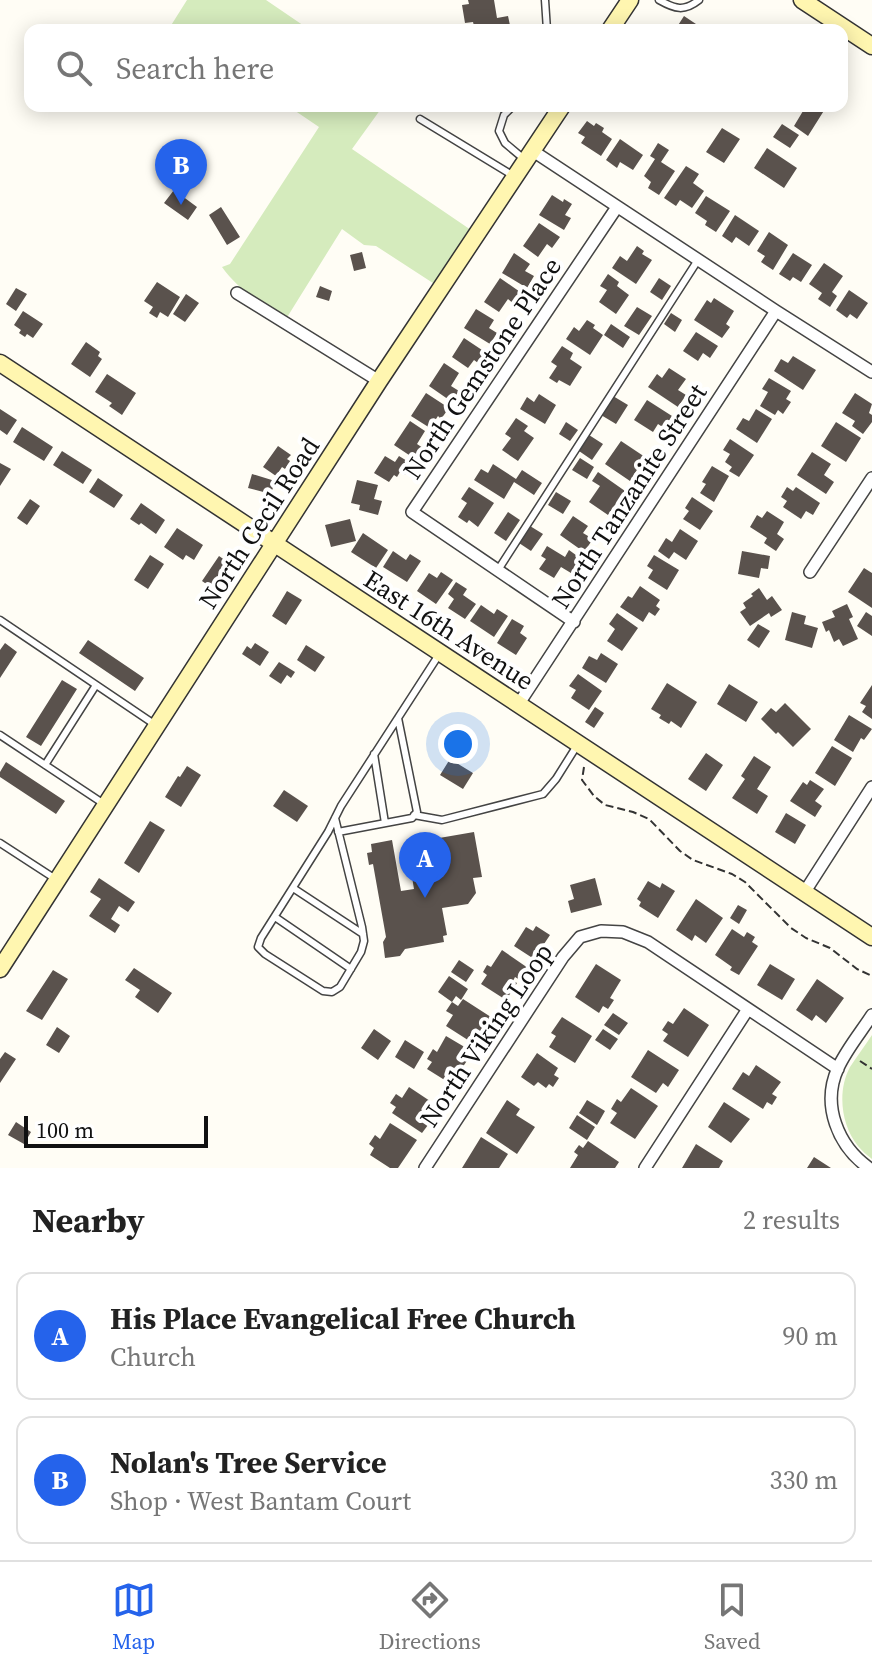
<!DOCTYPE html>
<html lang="en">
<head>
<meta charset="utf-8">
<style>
  :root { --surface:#fff; --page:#f6f6f6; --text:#222; --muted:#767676; --line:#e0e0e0; --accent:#2563eb }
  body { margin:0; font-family:"Source Serif 4",serif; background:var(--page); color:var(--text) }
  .scale { position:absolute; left:24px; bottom:20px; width:184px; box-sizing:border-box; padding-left:8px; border:4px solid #111; border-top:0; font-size:22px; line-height:28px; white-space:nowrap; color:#111; -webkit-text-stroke:6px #fff; paint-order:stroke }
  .you { position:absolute; left:458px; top:744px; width:28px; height:28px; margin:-20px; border:6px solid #fff; border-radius:50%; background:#1a73e8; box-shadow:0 0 0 12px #1a73e833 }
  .badge { display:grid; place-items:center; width:52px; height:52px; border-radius:50%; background:var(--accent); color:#fff; font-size:26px; font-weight:700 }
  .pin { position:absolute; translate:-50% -66px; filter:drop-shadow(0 2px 4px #0008) }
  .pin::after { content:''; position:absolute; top:42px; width:28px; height:24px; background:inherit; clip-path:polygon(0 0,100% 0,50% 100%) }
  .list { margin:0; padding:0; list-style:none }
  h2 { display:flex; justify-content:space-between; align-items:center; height:104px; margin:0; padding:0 32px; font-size:34px }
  h2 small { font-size:26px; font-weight:400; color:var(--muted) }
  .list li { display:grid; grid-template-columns:52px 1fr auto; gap:24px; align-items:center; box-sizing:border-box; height:128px; margin:0 16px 16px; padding:0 16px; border:2px solid var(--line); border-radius:16px }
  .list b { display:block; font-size:30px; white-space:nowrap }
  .list p { margin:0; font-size:26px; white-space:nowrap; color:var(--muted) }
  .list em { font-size:26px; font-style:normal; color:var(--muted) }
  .icon { flex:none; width:44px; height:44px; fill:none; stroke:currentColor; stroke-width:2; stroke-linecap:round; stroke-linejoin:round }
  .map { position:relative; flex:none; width:872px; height:1168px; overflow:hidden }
  .search { position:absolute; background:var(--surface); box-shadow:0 4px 20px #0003; left:24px; right:24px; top:24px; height:88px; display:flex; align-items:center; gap:20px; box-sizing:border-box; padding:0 28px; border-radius:16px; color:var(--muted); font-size:30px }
  .sheet { height:392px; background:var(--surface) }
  nav { display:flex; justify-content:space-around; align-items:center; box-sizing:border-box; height:112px; border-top:2px solid var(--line); background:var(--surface); font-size:22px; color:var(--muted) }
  nav a { display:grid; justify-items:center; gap:4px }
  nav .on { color:var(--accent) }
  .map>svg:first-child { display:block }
  .green { fill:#d5ebbd }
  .building { fill:#5a524d }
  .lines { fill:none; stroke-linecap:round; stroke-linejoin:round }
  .lane-casing { stroke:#444; stroke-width:9 }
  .street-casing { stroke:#444; stroke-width:14 }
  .secondary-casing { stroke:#333; stroke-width:19 }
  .path { stroke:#333; stroke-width:2; stroke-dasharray:8 4; stroke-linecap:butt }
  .lane { stroke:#fff; stroke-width:6 }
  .street { stroke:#fff; stroke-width:11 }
  .secondary { stroke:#fff6b0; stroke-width:16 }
  .labels { text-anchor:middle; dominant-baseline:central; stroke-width:8; stroke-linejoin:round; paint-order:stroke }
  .street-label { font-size:26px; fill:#111; stroke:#fff }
</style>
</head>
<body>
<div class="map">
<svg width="872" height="1168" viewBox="0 0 872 1168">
  <rect width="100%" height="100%" fill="#fffdf5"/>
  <path class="green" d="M187 0H266L310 30H174L170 27Z
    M288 106H383L352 149 471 230 436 285 376 246 364 245 342 229 286 319C263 304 238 290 222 267L230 264 319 127Z
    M872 1035V1159C867 1155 862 1151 858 1146 841 1125 837 1091 850 1067 857 1056 865 1046 872 1035Z"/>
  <path class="building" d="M468 0H494L497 18 508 16 511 30H475L473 22 465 23 462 5 469 4Z
    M684 16 705 30H675Z
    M806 106H820L825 109 808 136 794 126Z
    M587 121 594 126 596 123 604 128 602 132 612 139 601 156 581 143 585 137 578 133Z
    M782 124 799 135 790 148 773 137Z
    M722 128 740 139 724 163 706 152Z
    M620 139 643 155 633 170 620 162 617 168 606 160Z
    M658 143 669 150 661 162 675 171 659 195 648 188 651 182 644 176 655 159 650 156Z
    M767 148 797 168 784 188 754 168Z
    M686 166 699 174 693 183 704 191 692 208 680 200 676 206 664 198Z
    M174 190 197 207 188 220 164 203Z
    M552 195 563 202 564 199 572 204 565 215 571 218 564 230 539 215Z
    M706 196 730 211 716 232 705 225 707 221 695 213Z
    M221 207 240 237 227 245 209 215Z
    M735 215 759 231 749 246 736 237 732 243 722 236Z
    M539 223 560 237 552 248 547 244 538 257 523 246Z
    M769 232 788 245 773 270 761 262 765 256 757 251Z
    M637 246 644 251 642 254 652 260 636 284 612 268 620 256 627 261Z
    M362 252 366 268 354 271 350 255Z
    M514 253 530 264 525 271 534 276 527 288 502 273Z
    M793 253 812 265 801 282 793 277 790 281 779 274Z
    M824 263 843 276 832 292 837 296 830 307 818 299 822 293 809 284Z
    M608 274 619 282 617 286 629 295 616 314 599 302 607 290 600 286Z
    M500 278 523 294 515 305 508 299 499 312 484 302Z
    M659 278 671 286 662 300 650 292Z
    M157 282 180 297 168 317 160 312 157 318 149 313 153 307 144 301Z
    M320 286 332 291 329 301 316 297Z
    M16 288 27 294 16 311 6 304Z
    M849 290 868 303 857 319 850 314 847 318 836 310Z
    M186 294 199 303 185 322 173 314Z
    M714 298 734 311 726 324 730 327 722 338 694 320 707 300 711 303Z
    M637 307 652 316 639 335 624 326Z
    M476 309 494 320 489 328 497 333 490 344 464 328Z
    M23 311 43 324 33 338 27 334 25 337 19 333 21 330 14 325Z
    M671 313 682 320 675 332 664 324Z
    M587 320 595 325 593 328 603 335 590 355 566 339 574 327 579 331Z
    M611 324 630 337 623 348 604 335Z
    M696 332 718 346 710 358 703 353 698 361 683 351Z
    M464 338 485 352 478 363 474 360 468 368 452 357Z
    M86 342 100 352 98 356 102 359 90 377 71 364Z
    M562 346 573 353 570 359 582 367 570 386 559 380 557 383 549 378 557 366 551 362Z
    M793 356 816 370 803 390 774 371 781 359 788 363Z
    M444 363 459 373 451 386 459 391 452 402 429 386Z
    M669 368 686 379 678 390 686 395 678 407 648 387 657 374 662 378Z
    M107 374 136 393 122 415 109 406 112 403 95 392Z
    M769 378 791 391 786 399 791 402 783 414 778 410 775 415 760 406 768 392 762 389Z
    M426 393 449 408 441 419 438 416 430 428 411 416Z
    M855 393 872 404 869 413 872 415V422L863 434 852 426 855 421 842 413Z
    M539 394 556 405 545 424 520 409 527 397 534 402Z
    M613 396 628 405 616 424 601 415Z
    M647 400 672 416 664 428 658 424 653 432 634 420Z
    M0 409 17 420 7 435 0 430Z
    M756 409 772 419 757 443 736 429 743 418 749 421Z
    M516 418 528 426 524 431 534 438 518 461 502 450 511 438 505 434Z
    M410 421 425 431 417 444 423 448 415 459 394 445Z
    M566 422 578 430 570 441 559 434Z
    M836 422 861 438 846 462 821 446Z
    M22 427 53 447 44 461 13 442Z
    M589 435 603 444 592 460 579 451Z
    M730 439 754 455 739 477 729 471 732 467 725 462 730 454 723 450Z
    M621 441 645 457 630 481 605 464Z
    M278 446 291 455 287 459 290 461 285 469 282 467 276 476 263 467Z
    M62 451 92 470 83 484 53 465Z
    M812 452 831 464 824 475 834 482 826 494 797 475Z
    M385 456 395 462 399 456 412 464 405 475 400 472 397 477 394 475 389 482 374 473Z
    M580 458 594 467 587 479 572 470Z
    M0 463 11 469 0 486Z
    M493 464 516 479 522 470 542 483 534 495 514 482 504 499 474 480 481 469 488 473Z
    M712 466 729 476 714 502 700 493 706 484 702 482Z
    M598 472 625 491 608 515 589 502 600 486 592 481Z
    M252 474 275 481 271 494 248 488Z
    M98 478 123 495 114 508 89 492Z
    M357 480 378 485 374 499 382 501 378 515 359 510 360 505 351 503Z
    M469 487 494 503 478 527 469 520 467 523 458 517 467 503 461 499Z
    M787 487 793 491 796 487 820 503 813 515 806 511 801 519 783 507 787 501 781 497Z
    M556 492 571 501 563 514 548 505Z
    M692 497 713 511 700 530 683 519 689 511 685 508Z
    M30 499 40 506 27 525 17 518Z
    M141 503 165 520 156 534 141 523 139 525 130 519Z
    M767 511 784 522 777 534 784 539 776 551 764 543 767 538 750 527 757 515 762 518Z
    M508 512 520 520 506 541 494 533Z
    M573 516 588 526 583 533 593 539 584 552 560 535Z
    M350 519 356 541 331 547 325 525Z
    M530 526 543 534 531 551 519 543Z
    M177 528 203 545 194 560 186 555 183 560 164 547Z
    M680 529 698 541 686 560 674 552 669 559 658 551 666 538 672 542Z
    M363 533 388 550 376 568 351 552Z
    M547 546 565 557 569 550 580 558 571 573 561 567 554 578 539 569 546 559 541 556Z
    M393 551 406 560 410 554 421 561 407 582 383 567Z
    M742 551 770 556 768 569 761 568 759 578 738 574Z
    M150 555 164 564 148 589 134 580Z
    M654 555 679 570 667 590 648 578 653 570 647 566Z
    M219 556 232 565 215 590 202 581Z
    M864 568 872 573V608L848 592Z
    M441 572 453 580 436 604 417 591 429 573 437 578Z
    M456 582 467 589 463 595 476 604 465 619 448 608 454 599 448 594Z
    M640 586 660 600 656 606 660 609 655 616 649 612 643 622 620 607 628 596 632 598Z
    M759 588 767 600 772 596 782 610 771 617 769 613 750 626 740 612 746 608 743 603 753 596 751 594Z
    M287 591 302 600 286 625 272 616Z
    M847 604 853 617 849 619 858 639 843 646 839 639 834 642 829 630 826 632 822 622 835 617 832 611Z
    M481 605 494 614 497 609 508 616 494 637 470 621Z
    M792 612 806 616 804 624 818 628 812 648 785 640Z
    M866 612 872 616V636L857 626Z
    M617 613 638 628 622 651 607 641 615 629 609 624Z
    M512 619 524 626 520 633 527 638 516 655 497 643Z
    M758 624 770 631 759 648 747 640Z
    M88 640 144 678 135 691 79 653Z
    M5 643 17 652 0 678V650Z
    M255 643 269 652 260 666 242 654 247 646 251 649Z
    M306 645 325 657 315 672 297 660Z
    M601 653 618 664 606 683 582 668 589 656 597 660Z
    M279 662 295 672 291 678 287 675 281 684 269 676Z
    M578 674 602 691 589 710 571 698 576 690 569 686Z
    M62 680 77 689 41 746 26 737Z
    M667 683 697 702 681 728 671 721 669 724 659 718 661 715 651 709Z
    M729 684 758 702 746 722 717 704Z
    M872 685V719L862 712 866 706 860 703Z
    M785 703 811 729 793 747 778 732 776 734 761 719 771 708 776 712Z
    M595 707 604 713 594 728 585 722Z
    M849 715 872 729 864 740 861 738 853 752 834 740Z
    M832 746 852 758 835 786 815 773Z
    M706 753 723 765 706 791 688 779Z
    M754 756 771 767 757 789 768 796 757 814 732 798 745 779 741 776Z
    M450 759 473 773 463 789 440 775Z
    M6 762 65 801 56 814 0 777V772Z
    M187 766 201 775 181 807 165 797 178 776 180 777Z
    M810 780 824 789 815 801 822 806 815 817 790 801 803 782 807 785Z
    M284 790 308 806 297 822 273 806Z
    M786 813 806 825 795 844 775 832Z
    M150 821 165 830 139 873 124 863Z
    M474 832 482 877 473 878 476 893 468 904 442 908 447 935 443 936 444 942 405 949 400 956 385 958 383 942 386 937 373 864 369 865 367 853 372 852 371 844 392 840 401 891 414 889 408 853 418 851 416 842Z
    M99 878 135 902 128 912 119 906 111 919 120 925 115 933 89 916 101 899 90 892Z
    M595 878 602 905 571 913 568 901 574 899 570 885Z
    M648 881 660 888 662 883 675 891 658 918 639 906 641 902 637 899Z
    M696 899 723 918 706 943 695 935 692 941 676 930Z
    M738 905 747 910 739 924 730 918Z
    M536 926 550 935 534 959 514 946 526 927 533 931Z
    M732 929 744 937 747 932 755 937 752 942 758 946 739 975 730 970 732 967 715 955Z
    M502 950 528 968 520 980 515 977 513 981 517 983 506 1000 481 984 487 975 483 972 487 965 491 967Z
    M459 960 474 970 466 982 451 972Z
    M596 964 621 980 610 998 614 1000 608 1009 603 1006 599 1013 575 997Z
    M770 964 795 979 782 1000 757 985Z
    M134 968 172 993 158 1013 135 997 140 990 125 980Z
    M53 970 68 979 42 1020 26 1011Z
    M449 976 468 989 461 1000 456 996 452 1002 438 992Z
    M817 979 844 998 826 1023 816 1015 812 1021 796 1010Z
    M463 999 494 1019 484 1035 478 1032 471 1042 446 1026 453 1015 446 1011 452 1002 458 1006Z
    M684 1008 709 1025 688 1057 663 1041 668 1034 662 1030 668 1021 673 1024Z
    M613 1013 628 1023 619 1035 604 1025Z
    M562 1017 592 1036 575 1063 549 1047 556 1036 551 1033Z
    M57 1027 70 1036 59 1053 46 1045Z
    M374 1029 391 1041 378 1060 361 1048Z
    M603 1029 618 1039 610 1050 595 1040Z
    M446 1036 473 1052 451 1084 427 1069 432 1062 427 1059 433 1049 437 1052Z
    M405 1040 424 1052 414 1069 395 1057Z
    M648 1050 679 1070 668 1087 663 1083 656 1093 631 1077Z
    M5 1052 16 1059 0 1083V1059Z
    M537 1053 558 1068 554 1075 559 1078 553 1087 549 1084 546 1088 538 1082 534 1086 521 1077Z
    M756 1065 781 1082 772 1094 777 1097 772 1105 767 1102 763 1109 732 1089 743 1072 749 1076Z
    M409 1087 436 1105 425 1123 428 1125 422 1133 392 1113 396 1107 390 1103 396 1094 402 1098Z
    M631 1088 658 1106 635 1139 610 1123 617 1113 611 1109 617 1099 621 1102Z
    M507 1100 520 1109 516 1115 535 1127 517 1154 486 1133Z
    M587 1100 605 1111 597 1125 579 1113Z
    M724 1102 750 1119 731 1143 708 1127Z
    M577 1115 595 1127 587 1140 569 1128Z
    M16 1122 31 1132 24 1144 8 1135Z
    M390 1123 417 1140 398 1168H390L370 1155 374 1148 369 1144 375 1135 380 1139Z
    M481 1137 508 1154 499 1168H462Z
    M588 1141 619 1162 615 1168H570L578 1155 574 1152 579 1145 583 1148Z
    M696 1144 723 1161 719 1168H682Z
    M814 1157 831 1168H807Z"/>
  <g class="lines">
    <g class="lane-casing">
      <path id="lane" d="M545 0 547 30
        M659 0C675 9 684 12 699 0
        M513 106 504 115 499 131 505 143 524 159
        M420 119 512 175
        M498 570 698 260
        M0 620 157 726
        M0 735 104 804
        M374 754 385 823
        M45 765 96 685
        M414 815 442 820 543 794 556 779 578 744
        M335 818 362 927 364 941 361 952 340 987 332 992 323 991 265 954 258 947 261 938 328 832 341 806 440 653
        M338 832 412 818 417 812 398 718
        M0 843 54 878
        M293 888 363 934
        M275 917 351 969"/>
    </g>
    <g class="street-casing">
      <path id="street" d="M533 151 776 311 872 372
        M237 293 379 381
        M810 572 872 478
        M574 622 412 512 617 207
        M518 705 776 311
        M804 893 872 787
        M425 1168 563 957 580 937 601 931 623 932 648 942 838 1069
        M645 1168 748 1009
        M869 1168C838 1146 821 1105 838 1068 846 1050 861 1032 872 1015"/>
    </g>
    <g class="secondary-casing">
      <path id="secondary" d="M802 0 872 46
        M610 30 630 0
        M0 363 872 937
        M0 969 379 381 562 106"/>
    </g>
    <path class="path" d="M584 767 582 780 594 796 605 805 633 812 649 819 680 851 693 860 732 874 745 882 791 928 806 938 830 948 857 969 872 976
      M860 1061 872 1069"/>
    <use href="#lane" class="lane"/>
    <use href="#street" class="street"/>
    <use href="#secondary" class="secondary"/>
  </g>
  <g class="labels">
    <g class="street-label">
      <text transform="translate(482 368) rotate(-56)">North Gemstone Place</text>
      <text transform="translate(629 496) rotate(-57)">North Tanzanite Street</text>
      <text transform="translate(259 523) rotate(-57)">North Cecil Road</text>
      <text transform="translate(449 630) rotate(33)">East 16th Avenue</text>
      <text transform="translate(486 1035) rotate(-56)">North Viking Loop</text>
    </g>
  </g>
</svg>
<div class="scale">100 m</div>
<div class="you"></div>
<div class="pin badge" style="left:425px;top:898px">A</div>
<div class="pin badge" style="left:181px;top:205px">B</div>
<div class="search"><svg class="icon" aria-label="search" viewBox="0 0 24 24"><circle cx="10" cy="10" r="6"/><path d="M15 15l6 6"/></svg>Search here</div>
</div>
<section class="sheet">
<h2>Nearby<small>2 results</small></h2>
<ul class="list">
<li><span class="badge">A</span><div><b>His Place Evangelical Free Church</b><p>Church</p></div><em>90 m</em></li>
<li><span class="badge">B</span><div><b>Nolan's Tree Service</b><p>Shop · West Bantam Court</p></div><em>330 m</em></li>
</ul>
</section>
<nav>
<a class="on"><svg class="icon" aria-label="map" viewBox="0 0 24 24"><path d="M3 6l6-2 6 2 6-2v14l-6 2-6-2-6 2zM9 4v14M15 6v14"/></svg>Map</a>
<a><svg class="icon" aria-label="directions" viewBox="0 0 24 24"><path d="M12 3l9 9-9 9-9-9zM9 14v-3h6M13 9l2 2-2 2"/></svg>Directions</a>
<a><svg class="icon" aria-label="saved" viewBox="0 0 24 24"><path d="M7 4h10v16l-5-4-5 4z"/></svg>Saved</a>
</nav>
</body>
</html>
